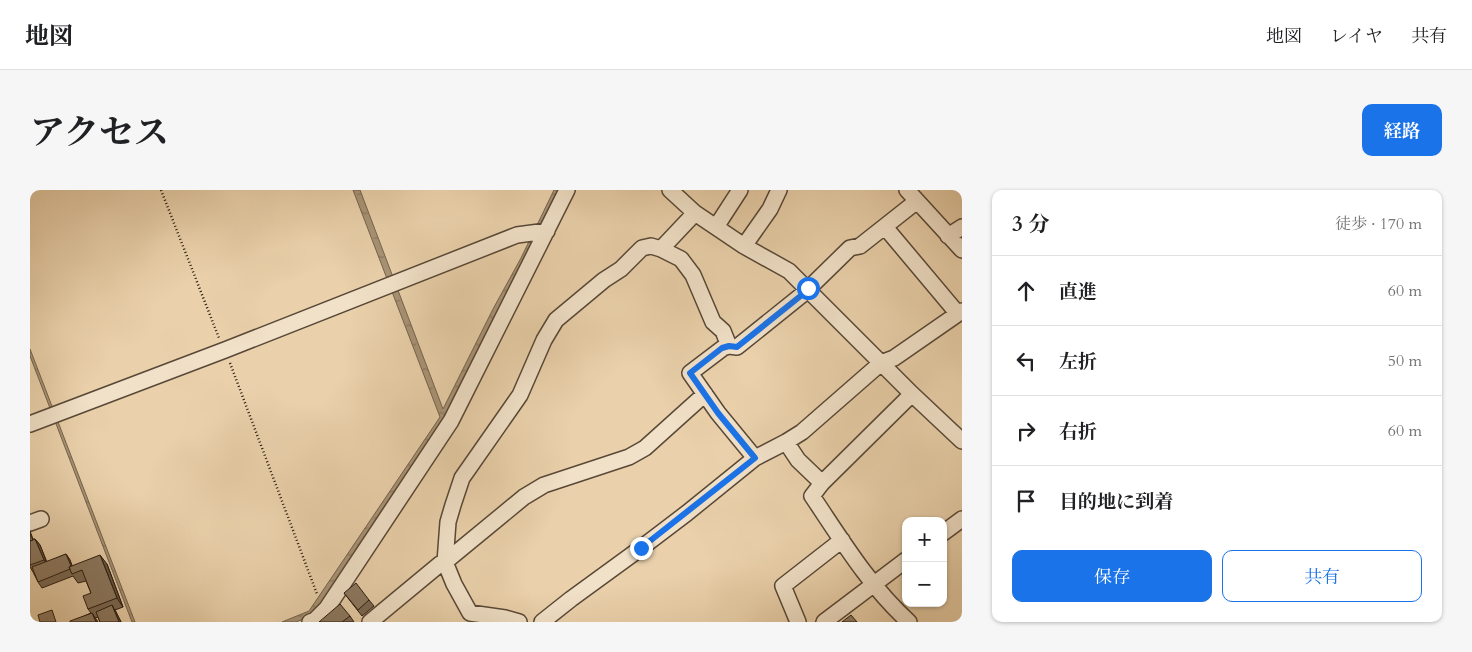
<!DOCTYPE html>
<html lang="ja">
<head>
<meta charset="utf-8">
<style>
  :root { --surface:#fff; --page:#f6f6f6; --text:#202124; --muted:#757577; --line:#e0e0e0; --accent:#1a73e8 }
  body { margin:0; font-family:Cardo,"Noto Serif JP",serif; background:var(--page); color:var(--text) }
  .controls { position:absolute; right:15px; bottom:15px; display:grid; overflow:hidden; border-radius:10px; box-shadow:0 1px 4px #0004 }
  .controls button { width:45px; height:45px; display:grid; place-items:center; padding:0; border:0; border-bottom:1px solid var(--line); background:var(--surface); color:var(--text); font:25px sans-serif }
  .stop { position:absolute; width:15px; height:15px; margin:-11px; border:4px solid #1a73e8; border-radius:50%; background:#fff }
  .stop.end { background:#1a73e8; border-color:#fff; box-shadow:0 1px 5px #0008 }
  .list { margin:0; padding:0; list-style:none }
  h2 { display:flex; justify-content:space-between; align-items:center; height:65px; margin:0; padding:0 20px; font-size:21px }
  h2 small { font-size:16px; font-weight:400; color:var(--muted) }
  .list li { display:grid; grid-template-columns:32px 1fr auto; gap:15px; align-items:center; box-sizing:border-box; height:70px; padding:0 20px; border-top:1px solid var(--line) }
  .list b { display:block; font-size:19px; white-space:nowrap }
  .list em { font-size:16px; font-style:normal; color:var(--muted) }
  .actions { display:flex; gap:10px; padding:15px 20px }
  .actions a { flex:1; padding:11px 0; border:1px solid var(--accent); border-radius:10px; text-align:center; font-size:18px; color:var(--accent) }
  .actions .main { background:var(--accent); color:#fff }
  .icon { flex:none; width:28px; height:28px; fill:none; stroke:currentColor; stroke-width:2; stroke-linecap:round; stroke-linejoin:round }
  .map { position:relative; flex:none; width:932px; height:432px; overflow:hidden; border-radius:10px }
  header { display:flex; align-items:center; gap:30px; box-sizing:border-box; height:70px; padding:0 25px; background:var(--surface); border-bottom:1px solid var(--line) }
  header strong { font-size:24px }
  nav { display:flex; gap:28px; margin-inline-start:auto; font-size:18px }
  .intro { display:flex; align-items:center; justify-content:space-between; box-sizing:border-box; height:120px; padding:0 30px }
  h1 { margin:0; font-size:35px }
  .button { padding:12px 22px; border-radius:10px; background:var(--accent); color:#fff; font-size:18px; font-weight:700 }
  main { display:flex; gap:30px; padding:0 30px }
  aside { flex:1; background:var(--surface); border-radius:10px; box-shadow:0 1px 4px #0004 }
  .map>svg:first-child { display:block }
  .water { fill:url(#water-ripples); stroke:#74634d }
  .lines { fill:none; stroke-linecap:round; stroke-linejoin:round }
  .minor-casing { stroke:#584837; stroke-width:18 }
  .path { stroke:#271a10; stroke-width:2.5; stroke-dasharray:1 2.5; stroke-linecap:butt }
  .minor { stroke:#f1e1c8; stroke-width:15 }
  .wall { fill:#786853; stroke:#271a10 }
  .shaded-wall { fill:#625544; stroke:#271a10 }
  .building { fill:#8c7961; stroke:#271a10 }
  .route { stroke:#1a73e8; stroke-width:6 }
</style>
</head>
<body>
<header>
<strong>地図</strong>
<nav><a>地図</a><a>レイヤ</a><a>共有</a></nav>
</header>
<div class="intro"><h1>アクセス</h1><a class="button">経路</a></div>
<main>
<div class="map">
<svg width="932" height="432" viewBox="0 0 932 432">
  <defs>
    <pattern id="water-ripples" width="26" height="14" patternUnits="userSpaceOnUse" patternTransform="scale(1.25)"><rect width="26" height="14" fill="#a89376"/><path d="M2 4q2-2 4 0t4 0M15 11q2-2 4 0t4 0" fill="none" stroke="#89775f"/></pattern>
  </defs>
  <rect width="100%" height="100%" fill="#ead1ab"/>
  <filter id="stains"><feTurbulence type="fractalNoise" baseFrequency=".004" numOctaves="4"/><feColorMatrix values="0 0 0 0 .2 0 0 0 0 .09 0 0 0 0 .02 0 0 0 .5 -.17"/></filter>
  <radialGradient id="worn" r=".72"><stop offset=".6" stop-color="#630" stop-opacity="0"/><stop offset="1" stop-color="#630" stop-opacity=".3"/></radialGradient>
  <path class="water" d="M323 0H330L413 219 463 119 491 68 524 0H528L412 233 283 425 266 432H252L279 421 410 227Z
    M0 159 105 432H102L0 166Z"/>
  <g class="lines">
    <g class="minor-casing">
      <path id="minor" d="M640 0 665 23 714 56 759 81 882 204 932 251
        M877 0 932 60
        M686 37 710 0
        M855 37 928 124
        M918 46 932 37
        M714 56 740 19 749 0
        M631 59 665 23
        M0 234 195 160 487 45 517 41
        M756 252 768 270 792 293
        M725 268 688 223 660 183 693 158 699 156 707 157 773 104 820 58 830 56 887 11
        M0 333 11 329
        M913 343 932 329
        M280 432 285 430 297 418 421 231 537 0
        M340 432 410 374 415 372 494 307 514 295 599 267 615 258 675 204
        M489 432 475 428 440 423 424 394 415 372 418 332 423 315 432 288 490 205 514 150 526 130 574 90 591 79 612 58 621 56 631 59 651 69 663 85 683 132 693 141 699 156
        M512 432 541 409 611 358 657 323 725 268 756 252 772 242 851 173 864 168 932 121
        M768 432 753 396 812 350
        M794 432 876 370
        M879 432C840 397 811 349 782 306L792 293 882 204"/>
    </g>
    <path class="path" d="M131 0 189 148
      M200 173 287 404"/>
    <use href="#minor" class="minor"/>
  </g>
  <path class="wall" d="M0 341 3 349H5L10 355 17 372 36 364 40 370 42 376 77 374 93 417 85 420 91 432H70L68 427 65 428 68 432H40L61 423 58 419 61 403 56 391 48 393 43 386 12 398 8 392 3 382 0 377Z
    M314 403 339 410 344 416 332 426Z
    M320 426 324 432H289Z"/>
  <path class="shaded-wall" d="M5 349 10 355 18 376 14 370Z
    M36 364 40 370 45 383 42 379Z
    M70 365 77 374 93 417 87 408Z
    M82 415 86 422 91 432H89Z
    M62 423 68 432H66Z"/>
  <path class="building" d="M0 344 3 350 0 351Z
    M5 349 14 370 0 375V351Z
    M36 364 41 376 39 377 40 379 8 392 2 377Z
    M70 365 87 408 58 419 53 406 61 403 52 380 42 384 39 377Z
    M326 393 339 410 328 420 314 403Z
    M310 414 320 426 312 432H289Z
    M82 415 89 432H70L66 422Z
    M22 420 26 432H10L8 425Z
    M62 423 66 432H40V431Z
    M821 425 827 432H812Z"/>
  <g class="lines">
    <path class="route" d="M611 358 725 268 688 223 660 183 692 158 699 156 707 157 773 104 778 98"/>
  </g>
  <rect width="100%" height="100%" filter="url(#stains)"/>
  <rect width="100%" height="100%" fill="url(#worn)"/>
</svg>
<div class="controls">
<button>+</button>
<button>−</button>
</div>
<div class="stop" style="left:778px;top:98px"></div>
<div class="stop end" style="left:611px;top:358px"></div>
</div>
<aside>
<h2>3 分<small>徒歩 · 170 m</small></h2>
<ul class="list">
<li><svg class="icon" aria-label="ahead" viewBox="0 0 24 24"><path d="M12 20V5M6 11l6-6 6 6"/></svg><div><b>直進</b></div><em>60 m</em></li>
<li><svg class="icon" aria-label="left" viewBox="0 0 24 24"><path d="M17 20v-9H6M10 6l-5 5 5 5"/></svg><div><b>左折</b></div><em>50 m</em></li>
<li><svg class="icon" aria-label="right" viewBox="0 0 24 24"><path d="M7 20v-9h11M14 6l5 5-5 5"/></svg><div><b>右折</b></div><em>60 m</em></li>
<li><svg class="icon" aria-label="arrive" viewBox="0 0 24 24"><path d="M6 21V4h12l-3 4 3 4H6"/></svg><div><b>目的地に到着</b></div></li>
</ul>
<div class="actions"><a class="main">保存</a><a>共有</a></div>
</aside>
</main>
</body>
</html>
